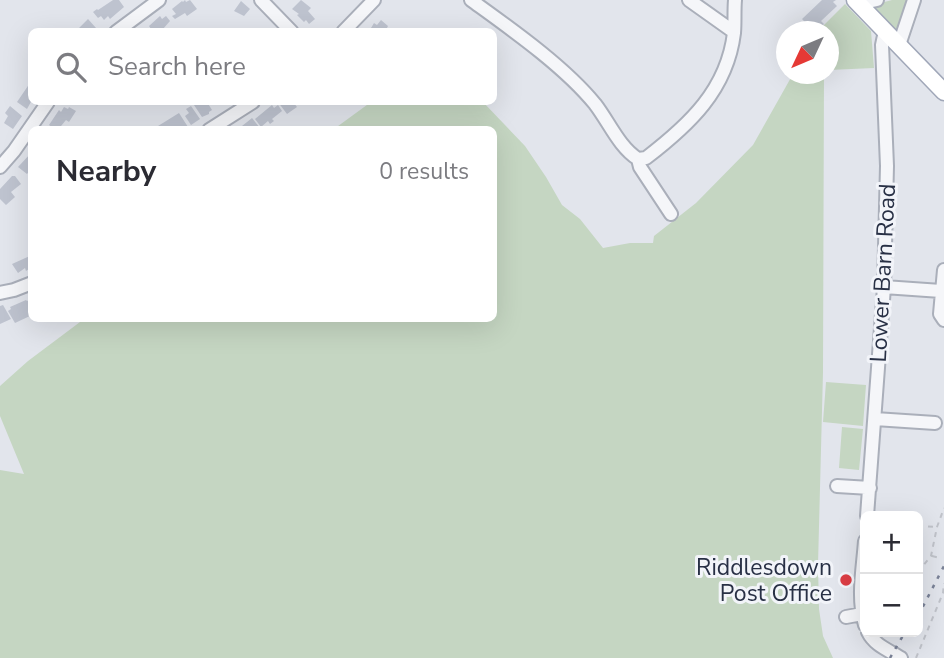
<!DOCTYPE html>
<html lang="en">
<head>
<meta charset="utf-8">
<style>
  :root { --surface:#fff; --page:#f7f7f7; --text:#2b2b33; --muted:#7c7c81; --line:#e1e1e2 }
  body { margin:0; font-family:"Nunito Sans",sans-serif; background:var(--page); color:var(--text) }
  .controls { position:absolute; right:21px; bottom:21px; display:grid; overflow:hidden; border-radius:10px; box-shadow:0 7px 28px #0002 }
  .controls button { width:63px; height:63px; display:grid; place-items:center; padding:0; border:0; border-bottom:2px solid var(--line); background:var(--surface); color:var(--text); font:35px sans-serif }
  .compass { position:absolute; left:776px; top:21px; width:63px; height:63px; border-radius:50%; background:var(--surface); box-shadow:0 7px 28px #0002; rotate:226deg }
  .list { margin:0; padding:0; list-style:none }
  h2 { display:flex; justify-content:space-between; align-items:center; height:91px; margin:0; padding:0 28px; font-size:30px }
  h2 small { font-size:23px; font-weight:400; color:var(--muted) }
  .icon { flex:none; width:38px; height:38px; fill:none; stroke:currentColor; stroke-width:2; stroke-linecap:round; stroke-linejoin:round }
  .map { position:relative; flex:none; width:944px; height:658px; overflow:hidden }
  .search { position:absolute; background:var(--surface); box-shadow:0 7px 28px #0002; left:28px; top:28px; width:469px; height:77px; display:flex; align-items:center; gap:18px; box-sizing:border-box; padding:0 24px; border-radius:10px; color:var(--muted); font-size:26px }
  .panel { position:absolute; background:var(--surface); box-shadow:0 7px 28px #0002; left:28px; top:126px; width:469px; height:196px; border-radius:10px }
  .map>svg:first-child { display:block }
  .green { fill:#c5d6c2 }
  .building { fill:#bec3cf }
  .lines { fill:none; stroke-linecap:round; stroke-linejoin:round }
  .minor-casing { stroke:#aaafba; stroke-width:16 }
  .major-casing { stroke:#a0a7b8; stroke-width:19 }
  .path { stroke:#c0c3ca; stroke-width:2; stroke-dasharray:5 5; stroke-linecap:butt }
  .minor { stroke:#f5f6f9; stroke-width:12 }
  .major { stroke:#fff; stroke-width:16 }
  .rail { stroke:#7a8297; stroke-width:2.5; stroke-dasharray:3.5 7; stroke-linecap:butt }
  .poi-dot { fill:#db3d44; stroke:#f2f4f9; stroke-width:2.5 }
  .labels { text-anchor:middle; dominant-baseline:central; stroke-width:6; stroke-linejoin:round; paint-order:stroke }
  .street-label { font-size:23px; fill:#283045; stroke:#f2f4f9 }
  .poi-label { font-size:23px; fill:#283045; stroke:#f2f4f9; text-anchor:end }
</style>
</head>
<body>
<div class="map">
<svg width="944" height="658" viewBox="0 0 944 658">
  <rect width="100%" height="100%" fill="#e2e5ec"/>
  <path class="green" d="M892 0H908L897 33 871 7 873 5Z
    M845 4 871 31 874 68 829 70 828 32 818 31Z
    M793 74H824L823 372 818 565 819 609 823 636 833 658H0V470L24 474 0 416V386L28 361 84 319 494 318V130L334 129 371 102H483L525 146 546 177 562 205 580 219 603 248 630 243H653L654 236 696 203 753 145Z
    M826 382 866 385 863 426 823 422Z
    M842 427 863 429 859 470 839 468Z"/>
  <path class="building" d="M113 0H119L124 7 110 19 108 16 104 20 101 16 98 18 93 12 97 9 98 10Z
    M185 0 186 2 190 0 197 9 187 16 185 13 175 19 172 16 176 14 172 9 182 1 183 2Z
    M301 0 311 8 308 11 315 19 309 24 306 20 304 22 297 15 299 14 292 9Z
    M822 0H836L833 2 837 6 821 21 824 24 816 32H814L802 19Z
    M241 1 250 9 244 16 234 11Z
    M160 16 162 19 166 16 170 21 163 29 165 32H153L149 26Z
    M88 19 96 28 92 32H78L77 30Z
    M381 20 388 26 387 28 390 32H375L371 28 374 23 377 25Z
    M32 80V100L27 109 17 102Z
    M200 102H207L212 110 209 112V114L202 117 194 105Z
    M278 102H293L297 107 287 114Z
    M272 105 274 108 278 105 282 111 272 119 274 121 270 124 268 121 261 127 255 119Z
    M10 106 22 116 13 129 4 123 8 116 5 113Z
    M191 106 200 119 191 125 185 116 189 113 186 109Z
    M64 107 68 109 69 107 76 111 69 122 66 120 61 126 66 130H56L49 125 59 110 61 112Z
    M179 113 188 127 183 130H161L158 126Z
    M252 118 260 128 258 130H237Z
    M32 152V168L27 174 18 167Z
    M12 176H15L21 184 11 192 15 197 6 205 0 199V189Z
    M32 255V267L26 271 25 268 18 273 12 264Z
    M31 299 32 315 15 323 8 311 11 309 10 307 26 300 27 301Z
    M3 305 11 319 0 324V306Z"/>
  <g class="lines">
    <g class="minor-casing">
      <path id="minor" d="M261 0 292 32
        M471 0C511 29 564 66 595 104 609 122 619 147 638 159L640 167 671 214
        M689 0 734 32
        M859 4 877 0
        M116 32 159 0
        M343 32 374 0
        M899 45 914 0
        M209 130 253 102
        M638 159 646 158C689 125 727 90 734 33 735 22 734 11 735 0
        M0 167 14 151 48 102
        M944 270 940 314 944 320
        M884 287 941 291
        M0 293 14 290 32 283
        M875 419 935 423
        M837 486 870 488
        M867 516 884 287 887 166 882 45 885 31
        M865 541C863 569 857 597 865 625
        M846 617 862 614
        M868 632C875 646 889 650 901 658"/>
    </g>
    <g class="major-casing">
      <path id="major" d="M855 0 944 92"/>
    </g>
    <path class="path" d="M918 526 936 527
      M932 556 940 558
      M918 572 931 556 937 527 944 508
      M916 658 943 593 944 583"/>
    <use href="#minor" class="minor"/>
    <use href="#major" class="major"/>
    <path class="rail" d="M918 616 944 566
      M890 658 905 632"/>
  </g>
  <circle class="poi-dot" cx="846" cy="580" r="7"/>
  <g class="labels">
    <g class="street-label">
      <text transform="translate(883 273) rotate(-87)">Lower Barn Road</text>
    </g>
    <g class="poi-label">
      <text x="832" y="567">Riddlesdown<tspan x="832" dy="26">Post Office</tspan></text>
    </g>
  </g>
</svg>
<div class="controls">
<button>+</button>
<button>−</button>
</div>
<svg class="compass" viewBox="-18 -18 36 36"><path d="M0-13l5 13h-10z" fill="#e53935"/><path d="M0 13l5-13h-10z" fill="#7c7c81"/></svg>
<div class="search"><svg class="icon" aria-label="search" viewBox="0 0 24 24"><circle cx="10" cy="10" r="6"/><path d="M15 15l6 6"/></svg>Search here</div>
<section class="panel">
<h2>Nearby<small>0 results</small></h2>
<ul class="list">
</ul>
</section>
</div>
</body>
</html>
